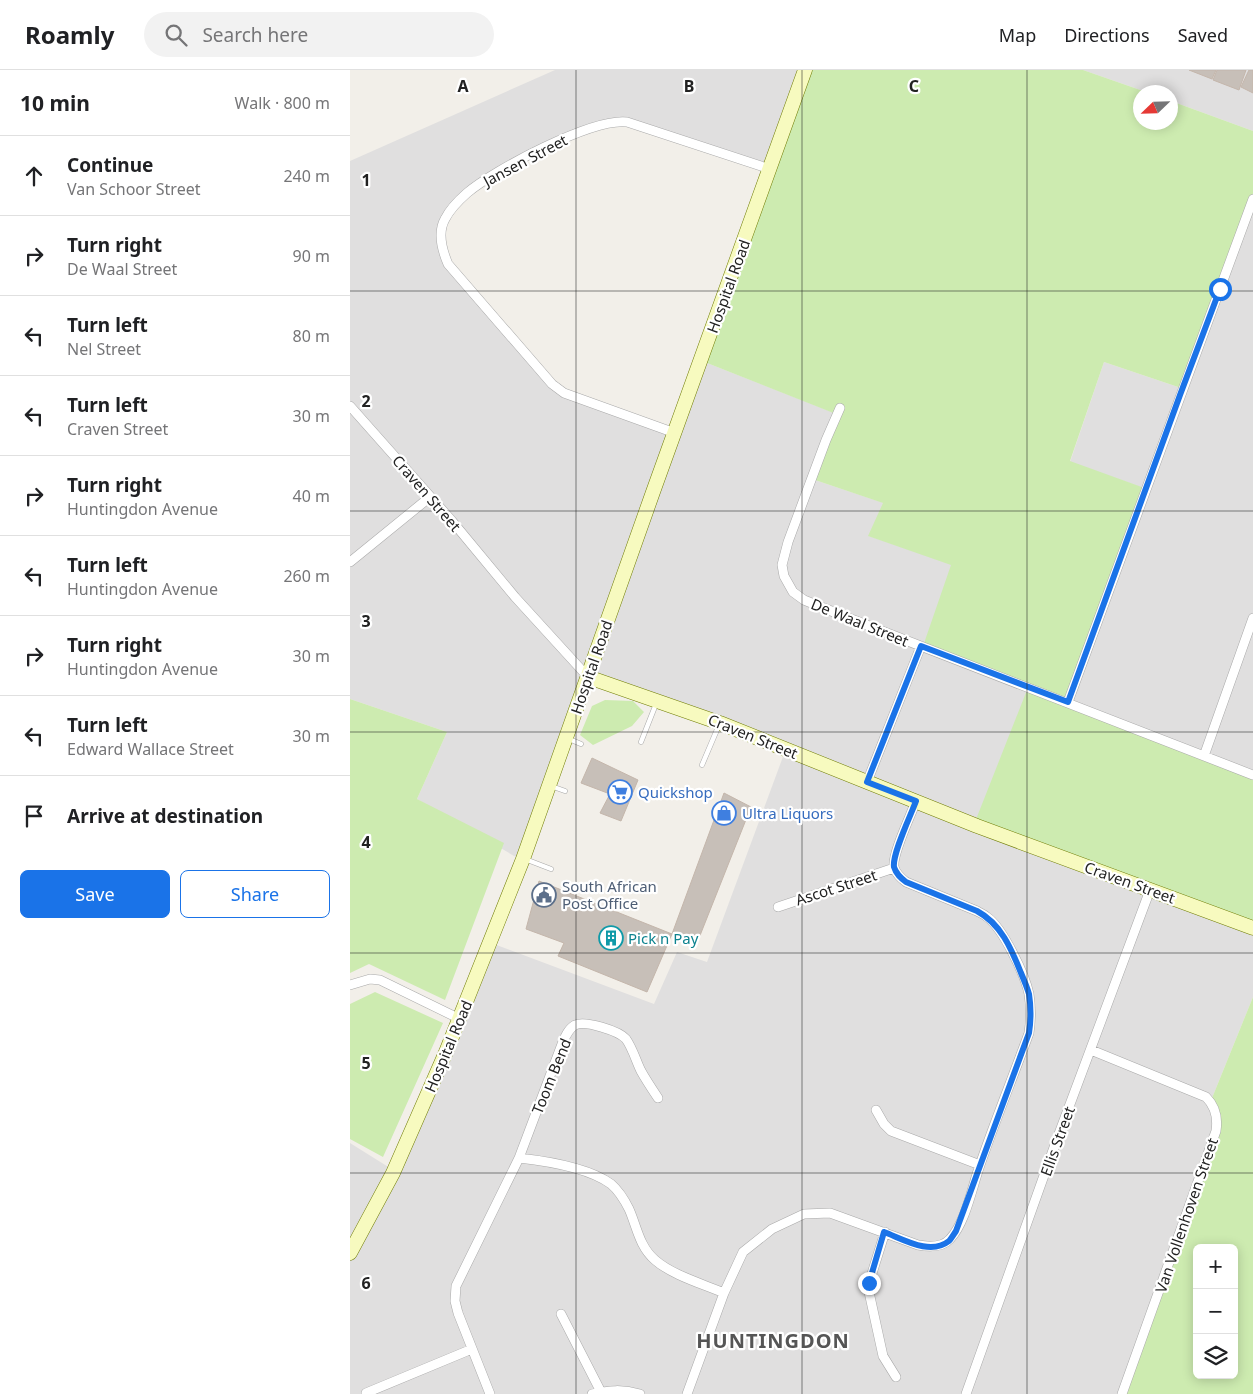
<!DOCTYPE html>
<html lang="en">
<head>
<meta charset="utf-8">
<style>
  :root { --surface:#fff; --page:#f2f2f2; --text:#202124; --muted:#757577; --line:#e0e0e0; --accent:#1a73e8 }
  body { margin:0; font-family:"Noto Sans",sans-serif; background:var(--page); color:var(--text) }
  .controls { position:absolute; right:15px; bottom:15px; display:grid; overflow:hidden; border-radius:8px; box-shadow:0 2px 12px #0003 }
  .controls button { width:45px; height:45px; display:grid; place-items:center; padding:0; border:0; border-bottom:1px solid var(--line); background:var(--surface); color:var(--text); font:25px sans-serif }
  .compass { position:absolute; left:783px; top:15px; width:45px; height:45px; border-radius:50%; background:var(--surface); box-shadow:0 2px 12px #0003; rotate:247deg }
  .stop { position:absolute; width:15px; height:15px; margin:-11px; border:4px solid #1a73e8; border-radius:50%; background:#fff }
  .stop.end { background:#1a73e8; border-color:#fff; box-shadow:0 1px 5px #0008 }
  .list { margin:0; padding:0; list-style:none }
  h2 { display:flex; justify-content:space-between; align-items:center; height:65px; margin:0; padding:0 20px; font-size:21px }
  h2 small { font-size:16px; font-weight:400; color:var(--muted) }
  .list li { display:grid; grid-template-columns:32px 1fr auto; gap:15px; align-items:center; box-sizing:border-box; height:80px; padding:0 20px; border-top:1px solid var(--line) }
  .list b { display:block; font-size:19px; white-space:nowrap }
  .list p { margin:0; font-size:16px; white-space:nowrap; color:var(--muted) }
  .list em { font-size:16px; font-style:normal; color:var(--muted) }
  .actions { display:flex; gap:10px; padding:15px 20px }
  .actions a { flex:1; padding:11px 0; border:1px solid var(--accent); border-radius:8px; text-align:center; font-size:18px; color:var(--accent) }
  .actions .main { background:var(--accent); color:#fff }
  .icon { flex:none; width:28px; height:28px; fill:none; stroke:currentColor; stroke-width:2; stroke-linecap:round; stroke-linejoin:round }
  .map { position:relative; flex:none; width:903px; height:1324px; overflow:hidden }
  header { display:flex; align-items:center; gap:30px; box-sizing:border-box; height:70px; padding:0 25px; background:var(--surface); border-bottom:1px solid var(--line) }
  header strong { font-size:24px }
  nav { display:flex; gap:28px; margin-inline-start:auto; font-size:18px }
  .search { width:350px; height:45px; background:var(--page); display:flex; align-items:center; gap:12px; box-sizing:border-box; padding:0 18px; border-radius:28px; color:var(--muted); font-size:19px }
  main { display:flex }
  aside { flex:1; background:var(--surface) }
  .map>svg:first-child { display:block }
  .residential { fill:#e0dfdf }
  .grass { fill:#cdebb0; fill-rule:evenodd }
  .building { fill:#c7bfb8; stroke:#c4b6ab }
  .lines { fill:none; stroke-linecap:round; stroke-linejoin:round }
  .lane-casing { stroke:#a9a9a9; stroke-width:5.5 }
  .street-casing { stroke:#a9a9a9; stroke-width:10 }
  .secondary-casing { stroke:#707d05; stroke-width:15 }
  .lane { stroke:#fff; stroke-width:4.5 }
  .street { stroke:#fff; stroke-width:9 }
  .secondary { stroke:#f7fabf; stroke-width:14 }
  .route { stroke:#1a73e8; stroke-width:6 }
  .grid { fill:none; stroke:#222; stroke-width:1; stroke-opacity:0.55 }
  .labels { text-anchor:middle; dominant-baseline:central; stroke-width:4.5; stroke-linejoin:round; paint-order:stroke }
  .street-label { font-size:15px; fill:#222; stroke:#fff }
  .shop-label { font-size:15px; fill:#366cbe; stroke:#fff; text-anchor:start }
  .service-label { font-size:15px; fill:#4e5e75; stroke:#fff; text-anchor:start }
  .culture-label { font-size:15px; fill:#0d838f; stroke:#fff; text-anchor:start }
  .district-label { font-size:20px; font-weight:bold; letter-spacing:1px; fill:#555; stroke:#fff }
  .grid-label { font-size:16px; text-anchor:middle; font-weight:bold; fill:#222; stroke:#fff; stroke-width:4.5; stroke-linejoin:round; paint-order:stroke }
</style>
</head>
<body>
<header>
<strong>Roamly</strong>
<div class="search"><svg class="icon" aria-label="search" viewBox="0 0 24 24"><circle cx="10" cy="10" r="6"/><path d="M15 15l6 6"/></svg>Search here</div>
<nav><a>Map</a><a>Directions</a><a>Saved</a></nav>
</header>
<main>
<aside>
<h2>10 min<small>Walk · 800 m</small></h2>
<ul class="list">
<li><svg class="icon" aria-label="ahead" viewBox="0 0 24 24"><path d="M12 20V5M6 11l6-6 6 6"/></svg><div><b>Continue</b><p>Van Schoor Street</p></div><em>240 m</em></li>
<li><svg class="icon" aria-label="right" viewBox="0 0 24 24"><path d="M7 20v-9h11M14 6l5 5-5 5"/></svg><div><b>Turn right</b><p>De Waal Street</p></div><em>90 m</em></li>
<li><svg class="icon" aria-label="left" viewBox="0 0 24 24"><path d="M17 20v-9H6M10 6l-5 5 5 5"/></svg><div><b>Turn left</b><p>Nel Street</p></div><em>80 m</em></li>
<li><svg class="icon" aria-label="left" viewBox="0 0 24 24"><path d="M17 20v-9H6M10 6l-5 5 5 5"/></svg><div><b>Turn left</b><p>Craven Street</p></div><em>30 m</em></li>
<li><svg class="icon" aria-label="right" viewBox="0 0 24 24"><path d="M7 20v-9h11M14 6l5 5-5 5"/></svg><div><b>Turn right</b><p>Huntingdon Avenue</p></div><em>40 m</em></li>
<li><svg class="icon" aria-label="left" viewBox="0 0 24 24"><path d="M17 20v-9H6M10 6l-5 5 5 5"/></svg><div><b>Turn left</b><p>Huntingdon Avenue</p></div><em>260 m</em></li>
<li><svg class="icon" aria-label="right" viewBox="0 0 24 24"><path d="M7 20v-9h11M14 6l5 5-5 5"/></svg><div><b>Turn right</b><p>Huntingdon Avenue</p></div><em>30 m</em></li>
<li><svg class="icon" aria-label="left" viewBox="0 0 24 24"><path d="M17 20v-9H6M10 6l-5 5 5 5"/></svg><div><b>Turn left</b><p>Edward Wallace Street</p></div><em>30 m</em></li>
<li><svg class="icon" aria-label="arrive" viewBox="0 0 24 24"><path d="M6 21V4h12l-3 4 3 4H6"/></svg><div><b>Arrive at destination</b></div></li>
</ul>
<div class="actions"><a class="main">Save</a><a>Share</a></div>
</aside>
<div class="map">
<svg width="903" height="1324" viewBox="0 0 903 1324">
  <rect width="100%" height="100%" fill="#f2efe9"/>
  <path class="residential" d="M205 0H453L420 101 275 52 231 62 114 123 93 160 99 198 214 323 326 361 352 291 487 344 465 410 534 433 519 466 601 494 677 620 903 864V927L860 1033 870 1057 771 1324H0V1073L48 1103 141 873 304 934 327 882 357 892 434 684 237 608 171 790 67 729 97 662 0 629V91Z
    M733 0H903V61L821 31 820 22H796Z
    M903 142V707L720 636 799 420 720 392 754 292 837 320Z"/>
  <path class="grass" d="M456 0H733L796 22H790V52H820L821 31 903 61V142L837 320 754 292 720 391 800 420 720 636 903 707V864L623 757 677 620 572 579 601 495 518 466 533 433 465 410 486 344 352 291Z
    M0 629 97 662 67 729 154 773 95 930 19 894 0 903Z
    M255 630 283 631 294 642 282 656 243 675 230 665 242 636Z
    M25 922 93 953 33 1087 0 1069V934Z
    M903 927V1324H776L870 1057 860 1033ZM847 1178H884V1305H847Z"/>
  <path class="building" d="M839 0H866L862 9Z
    M867 0H896L889 20 863 10Z
    M899 0H903V23L891 17Z
    M242 688 288 710 271 751 250 743 260 724 231 713Z
    M374 723 401 737 347 873 322 864Z
    M189 811 322 864 297 922 208 886 214 873 176 859Z"/>
  <g class="lines">
    <g class="lane-casing">
      <path id="lane" d="M219 669 231 674
        M291 672 306 634
        M352 695 369 655
        M201 716 215 721
        M175 789 201 799"/>
    </g>
    <g class="street-casing">
      <path id="street" d="M0 336 102 451 165 527 238 607
        M490 338 476 370 438 472 432 495 434 506 443 522 454 530 496 547 903 705
        M325 363 214 323 202 314 98 194C92 180 87 163 95 149 100 139 109 130 117 123 144 100 242 48 277 52L420 99
        M0 492 80 427
        M718 632 903 129
        M854 686 903 548
        M517 712 571 576
        M428 837 544 798
        M0 915 20 909 30 910 110 949
        M741 980 856 1027C865 1036 868 1048 866 1061L772 1324
        M526 1040 534 1054 541 1061 630 1095
        M169 1088C196 1091 239 1098 261 1114 268 1120 275 1131 279 1139 287 1157 289 1176 305 1190 322 1205 353 1214 374 1223
        M535 1162 519 1213V1222L533 1286 546 1307
        M211 1244 251 1322
        M16 1323 122 1279
        M140 1324 108 1243 105 1231 106 1216 169 1088 212 974C215 967 218 959 225 955 235 950 269 961 276 969 283 979 286 991 291 1001 296 1010 302 1019 308 1028
        M242 1324C259 1320 273 1319 290 1324
        M337 1324 374 1223 393 1182 422 1159 454 1144 480 1143 568 1175C579 1177 592 1178 600 1169 616 1152 622 1117 630 1095 645 1051 663 1007 679 963 681 950 681 937 679 924 675 905 653 858 637 847 634 844 630 843 627 841L556 812C551 808 546 804 544 797 542 784 561 745 566 731
        M616 1324 707 1069 800 820"/>
    </g>
    <g class="secondary-casing">
      <path id="secondary" d="M238 607 370 653 627 756 903 858
        M0 1183 43 1103 96 982 173 789 303 422 455 0"/>
    </g>
    <use href="#lane" class="lane"/>
    <use href="#street" class="street"/>
    <use href="#secondary" class="secondary"/>
  </g>
  <g class="lines">
    <path class="route" d="M519 1213 534 1162C553 1169 580 1186 599 1171 601 1169 604 1164 606 1161L679 963C681 950 681 937 679 924 677 917 674 910 671 903 661 878 651 854 627 841L556 812C551 808 546 804 544 797 542 784 561 745 566 731L517 712 571 576 718 632 830 325 870 219"/>
  </g>
  <path class="grid" d="M226 0V1324M452 0V1324M677 0V1324M0 221H903M0 441H903M0 662H903M0 883H903M0 1103H903"/>
  <defs>
    <g id="supermarket-ring" transform="scale(1.25)"><circle r="9.5" fill="#fff" stroke="#3f7fe0" stroke-width="1.5"/><path d="M-6-5.5h2.5l.6 2H6L4.5 2H-2.5L-4.4-4H-6ZM-1.5 3.2a1.3 1.3 0 1 0 .1 0ZM3 3.2a1.3 1.3 0 1 0 .1 0Z" fill="#3f7fe0"/></g>
    <g id="shop-ring" transform="scale(1.25)"><circle r="9.5" fill="#fff" stroke="#3f7fe0" stroke-width="1.5"/><path d="M-5-2.5h2.3a2.7 3.5 0 0 1 5.4 0H5L5.5 6h-11ZM-1.5-2.5h3a1.5 2.3 0 0 0-3 0Z" fill="#3f7fe0"/></g>
    <g id="civic-ring" transform="scale(1.25)"><circle r="9.5" fill="#fff" stroke="#5c6f8a" stroke-width="1.5"/><path d="M-.6-6.5H3V-4.5H.6V-3L4-1V1h2V6H-6V1h2V-1L-.6-3ZM-1.2 2.5V6h2.4V2.5Z" fill="#5c6f8a"/></g>
    <g id="building-ring" transform="scale(1.25)"><circle r="9.5" fill="#fff" stroke="#0f9aa8" stroke-width="1.5"/><path d="M-4-6H4V6H1V3H-1V6H-4ZM-2.5-4.3h1.7v1.8h-1.7ZM.8-4.3h1.7v1.8H.8ZM-2.5-1h1.7V.8h-1.7ZM.8-1h1.7V.8H.8Z" fill="#0f9aa8"/></g>
  </defs>
  <g fill-rule="evenodd">
    <use href="#supermarket-ring" x="270" y="722"/>
    <use href="#shop-ring" x="374" y="743"/>
    <use href="#civic-ring" x="194" y="825"/>
    <use href="#building-ring" x="261" y="868"/>
  </g>
  <g class="labels">
    <g class="street-label">
      <text transform="translate(175 90) rotate(-28)">Jansen Street</text>
      <text transform="translate(378 216) rotate(-70)">Hospital Road</text>
      <text transform="translate(77 423) rotate(49)">Craven Street</text>
      <text transform="translate(510 552) rotate(22)">De Waal Street</text>
      <text transform="translate(241 597) rotate(-71)">Hospital Road</text>
      <text transform="translate(403 666) rotate(22)">Craven Street</text>
      <text transform="translate(780 812) rotate(20)">Craven Street</text>
      <text transform="translate(486 817) rotate(-18)">Ascot Street</text>
      <text transform="translate(98 976) rotate(-67)">Hospital Road</text>
      <text transform="translate(201 1006) rotate(-68)">Toom Bend</text>
      <text transform="translate(707 1071) rotate(-70)">Ellis Street</text>
      <text transform="translate(836 1145) rotate(-71)">Van Vollenhoven Street</text>
    </g>
    <g class="shop-label">
      <text x="288" y="722">Quickshop</text>
      <text x="392" y="743">Ultra Liquors</text>
    </g>
    <g class="service-label">
      <text x="212" y="816">South African<tspan x="212" dy="17">Post Office</tspan></text>
    </g>
    <g class="culture-label">
      <text x="278" y="868">Pick n Pay</text>
    </g>
    <g class="district-label">
      <text x="423" y="1270">HUNTINGDON</text>
    </g>
  </g>
  <g class="grid-label">
    <text x="113" y="22">A</text>
    <text x="339" y="22">B</text>
    <text x="564" y="22">C</text>
    <text x="16" y="116">1</text>
    <text x="16" y="337">2</text>
    <text x="16" y="557">3</text>
    <text x="16" y="778">4</text>
    <text x="16" y="999">5</text>
    <text x="16" y="1219">6</text>
  </g>
</svg>
<div class="controls">
<button>+</button>
<button>−</button>
<button><svg class="icon" aria-label="layers" viewBox="0 0 24 24"><path d="M12 4l9 5-9 5-9-5zM3 14l9 5 9-5"/></svg></button>
</div>
<svg class="compass" viewBox="-18 -18 36 36"><path d="M0-13l5 13h-10z" fill="#e53935"/><path d="M0 13l5-13h-10z" fill="#757577"/></svg>
<div class="stop" style="left:870px;top:219px"></div>
<div class="stop end" style="left:519px;top:1213px"></div>
</div>
</main>
</body>
</html>
